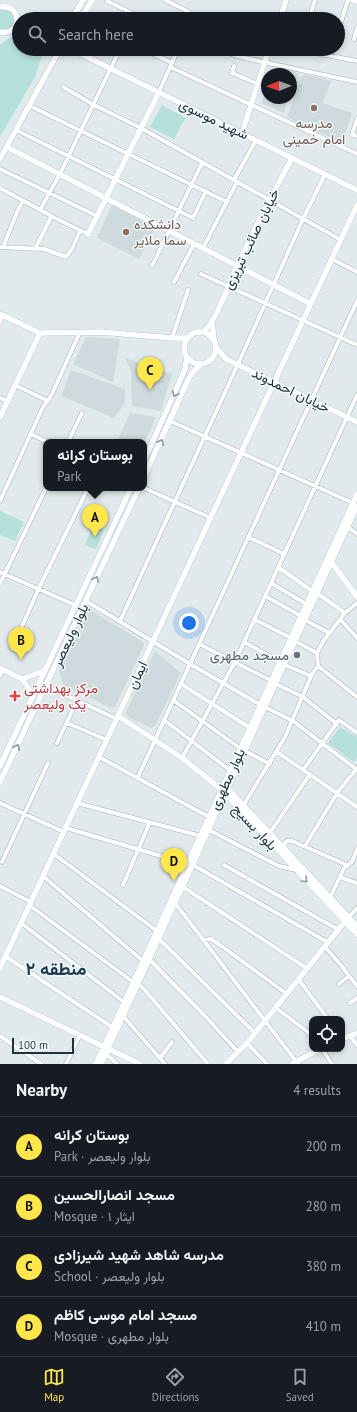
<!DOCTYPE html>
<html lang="en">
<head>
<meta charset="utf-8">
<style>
  :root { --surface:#171b24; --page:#242831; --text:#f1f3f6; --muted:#9ea1a6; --line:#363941; --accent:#ffe74b }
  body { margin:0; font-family:"PT Sans",Vazirmatn,sans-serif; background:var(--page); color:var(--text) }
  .controls { position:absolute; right:12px; bottom:12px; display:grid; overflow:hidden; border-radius:8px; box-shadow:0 2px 6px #0003 }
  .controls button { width:36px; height:36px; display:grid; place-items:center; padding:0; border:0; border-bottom:1px solid var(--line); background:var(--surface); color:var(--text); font:20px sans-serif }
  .compass { position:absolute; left:261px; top:68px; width:36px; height:36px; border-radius:50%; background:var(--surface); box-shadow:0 2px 6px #0003; rotate:269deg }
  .scale { position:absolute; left:12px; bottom:10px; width:62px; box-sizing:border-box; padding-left:4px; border:2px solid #1f333f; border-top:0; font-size:11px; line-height:14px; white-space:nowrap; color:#1f333f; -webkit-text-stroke:3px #f1f8f9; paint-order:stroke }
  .you { position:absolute; left:189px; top:623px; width:14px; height:14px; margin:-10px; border:3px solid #fff; border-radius:50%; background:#1a73e8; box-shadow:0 0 0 6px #1a73e833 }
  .badge { display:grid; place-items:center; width:26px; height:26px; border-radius:50%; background:var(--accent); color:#111; font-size:13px; font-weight:700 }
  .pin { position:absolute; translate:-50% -33px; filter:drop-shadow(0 1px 2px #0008) }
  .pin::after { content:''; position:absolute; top:21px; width:14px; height:12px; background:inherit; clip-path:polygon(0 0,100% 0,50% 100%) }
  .popup { position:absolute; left:43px; top:439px; width:104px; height:52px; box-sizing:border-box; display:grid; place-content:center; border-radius:8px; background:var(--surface); filter:drop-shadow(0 1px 3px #0005); font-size:13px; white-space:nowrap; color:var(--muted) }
  .popup b { font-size:15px; color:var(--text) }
  .popup::after { content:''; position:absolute; left:50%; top:100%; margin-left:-8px; border:8px solid transparent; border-top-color:var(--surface) }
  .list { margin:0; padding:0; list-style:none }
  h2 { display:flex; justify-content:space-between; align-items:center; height:52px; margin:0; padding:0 16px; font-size:17px }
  h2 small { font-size:13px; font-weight:400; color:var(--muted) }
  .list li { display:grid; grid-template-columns:26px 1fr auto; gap:12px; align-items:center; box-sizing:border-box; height:60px; padding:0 16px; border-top:1px solid var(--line) }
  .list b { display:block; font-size:15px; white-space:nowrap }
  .list p { margin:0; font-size:13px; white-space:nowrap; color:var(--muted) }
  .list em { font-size:13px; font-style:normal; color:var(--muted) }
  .icon { flex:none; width:22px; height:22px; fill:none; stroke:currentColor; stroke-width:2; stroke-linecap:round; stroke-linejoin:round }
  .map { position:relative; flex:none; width:357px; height:1064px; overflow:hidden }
  .search { position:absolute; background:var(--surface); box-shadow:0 2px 6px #0003; left:12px; right:12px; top:12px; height:44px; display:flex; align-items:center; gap:10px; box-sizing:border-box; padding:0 14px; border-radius:22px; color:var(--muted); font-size:15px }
  .sheet { height:292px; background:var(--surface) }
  nav { display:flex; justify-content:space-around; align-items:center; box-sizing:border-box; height:56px; border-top:1px solid var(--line); background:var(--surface); font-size:11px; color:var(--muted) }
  nav a { display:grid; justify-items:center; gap:2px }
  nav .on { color:var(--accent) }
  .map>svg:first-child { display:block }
  .built { fill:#cedadd }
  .green { fill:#b6e0dc }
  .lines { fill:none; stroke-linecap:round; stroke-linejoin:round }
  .street-casing { stroke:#a6b3b9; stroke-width:5 }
  .secondary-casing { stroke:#a0b4bc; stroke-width:6 }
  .street { stroke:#fff; stroke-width:4 }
  .secondary { stroke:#fff; stroke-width:5.5 }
  .oneway { stroke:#8f999f }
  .education-dot { fill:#8d6e63; stroke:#f1f8f9; stroke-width:1.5 }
  .worship-dot { fill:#6b7280; stroke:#f1f8f9; stroke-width:1.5 }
  .health-dot { fill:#e0444e; stroke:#f1f8f9; stroke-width:1.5 }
  .labels { text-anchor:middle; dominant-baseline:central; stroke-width:3; stroke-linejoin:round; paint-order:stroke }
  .street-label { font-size:14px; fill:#1f333f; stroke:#f1f8f9 }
  .education-label { font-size:14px; fill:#785e54; stroke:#f1f8f9 }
  .worship-label { font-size:14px; fill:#5b616d; stroke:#f1f8f9; text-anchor:end }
  .health-label { font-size:14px; fill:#be3a42; stroke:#f1f8f9; text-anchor:start }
  .district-label { font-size:18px; font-weight:bold; fill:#193d53; stroke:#f1f8f9 }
</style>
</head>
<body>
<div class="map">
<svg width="357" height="1064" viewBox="0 0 357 1064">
  <rect width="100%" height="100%" fill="#e0eaed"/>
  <path class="built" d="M303 74 331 81 323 103 352 113 342 143 287 117Z
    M267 90V98H288L284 113 261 103Z
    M112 205 155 227 139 259 97 238Z
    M86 337 120 339 113 382 73 364Z
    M125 358 172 374 161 411 132 406 131 370Z
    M71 370 125 389V403L114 418 61 396Z
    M130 413 156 417 144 444V442H117Z
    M89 609 143 642 144 645 115 707 111 708 64 686 59 671Z
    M155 651 181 673 155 726 151 728 128 717 126 712Z"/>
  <path class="green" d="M0 9 10 11 15 18 14 24 9 29H0Z
    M19 36V49H44L35 77 0 137V45L9 38Z
    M162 105 185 118 174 139 150 127Z
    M0 511 24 522 15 541 0 535Z
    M93 525 104 530 96 549 85 545Z
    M340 727 357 737V758L354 762 328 743Z"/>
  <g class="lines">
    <g class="street-casing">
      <path id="street" d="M165 0 189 12 192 19
        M351 0 357 2
        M107 1 144 19
        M309 19 315 0
        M338 31 348 0
        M354 39 357 28
        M143 49 172 63
        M214 49 245 58 357 82
        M295 49 357 61
        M330 56 332 49
        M234 66 232 73 258 84
        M170 67 357 154
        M63 87 94 105 141 128 341 240
        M159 92 178 49
        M30 106 227 202
        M357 119 352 135 357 136
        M16 130 193 218 206 191
        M0 169 97 216
        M234 180 256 140
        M0 188 55 218 88 234
        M40 210 60 174 120 49
        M0 247 44 249 66 257 72 249 80 231
        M3 247 18 210 23 201
        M203 248 237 182
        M35 249 51 217
        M332 259 357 272
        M152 266 202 163
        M201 274 357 345
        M174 282 194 244
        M0 322 3 316
        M172 338 188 290
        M15 385 48 401
        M0 398 8 401
        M170 421 353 503
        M31 434 47 442
        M68 442 82 413
        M144 488 211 518
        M0 501 43 407 51 396 80 332
        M348 527 357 534
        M248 537 284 554
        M278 567 312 591
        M0 572 75 605
        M271 583 306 604
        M0 584 46 488
        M317 593 345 613
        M265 596 301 616
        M86 601 190 664 261 705
        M254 619 291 638
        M340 619 357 638
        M305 620 329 633
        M120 621 238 364 303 219 325 174
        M295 641 317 653
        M244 642 280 662
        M199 644 272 681
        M12 649 38 590 88 488
        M285 665 311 676
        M318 666 357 697
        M0 676 3 669
        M181 684 250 728
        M276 684 303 697 337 724
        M46 686 117 719
        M173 700 241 749
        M265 707 293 721 356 769
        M164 720 231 771
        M67 723 107 740
        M57 743 77 701
        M245 751 270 764
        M277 752 357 807
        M99 757 209 817
        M182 758 235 662 357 395
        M303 770 339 720 357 733
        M138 777 357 301
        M0 803 64 832
        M77 803 201 836
        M243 806 285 737 312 674 318 666 317 653 324 640 345 613 357 603
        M66 828 188 864
        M209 830 279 866 296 870
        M269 834 310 774
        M305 846 337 793 357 768
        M282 847 287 841H292L347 865
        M54 854 157 931
        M2 862 48 763
        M193 865 329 943
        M224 865 339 930
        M43 876 143 961
        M340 877 357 883
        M123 885 150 822
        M0 886 31 902
        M183 887 308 969
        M330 898 344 868 352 862 357 849
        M175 903 298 1064
        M29 905 133 982
        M349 917 357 908
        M21 923 124 1002
        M159 939 255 1033
        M203 940 211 939 220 945 287 994
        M325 947 340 964 357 986
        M5 956 112 1027
        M149 959 204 1015 238 1052
        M299 980 328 1019
        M138 984 143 988 208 1064
        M339 984 349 976
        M350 1003 357 998
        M276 1008 308 1032 312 1037
        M123 1016 165 1064
        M0 1036 41 1064
        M350 1036 357 1045
        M247 1043 267 1064
        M322 1049 332 1064
        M106 1054 117 1064
        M160 1058 172 1042
        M66 1064 80 1035"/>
    </g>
    <g class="secondary-casing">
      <path id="secondary" d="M0 7C22 3 23 36 0 32
        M72 19 83 0
        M81 19 92 0
        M280 19 286 0
        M71 49 357 190
        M242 133 269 49
        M7 147 311 304
        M0 159 60 49
        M88 234 159 92
        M0 314 40 333 101 332 172 338H188
        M212 322 214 339
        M204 332C220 313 227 287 238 264 255 228 273 193 292 158
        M184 348a16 16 0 1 1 32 0a16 16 0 1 1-32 0Z
        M216 347 226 359 357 422
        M0 417 40 333
        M144 461 182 376 185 369 187 357
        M144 477 188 380 192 373 201 364
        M332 563 357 597
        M0 668 22 679 33 695
        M22 679 44 671
        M118 716 182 758 222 790 357 934
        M0 766 131 488
        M0 782 139 488
        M226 789H228L357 926
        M0 968 357 205
        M0 997 140 1064
        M342 1039 357 1033
        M96 1064 357 494
        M101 1064 357 506
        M226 1064 247 1043 347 919
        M292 1064 320 1049"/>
    </g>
    <use href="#street" class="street"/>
    <use href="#secondary" class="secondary"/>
  </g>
  <defs><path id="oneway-chevron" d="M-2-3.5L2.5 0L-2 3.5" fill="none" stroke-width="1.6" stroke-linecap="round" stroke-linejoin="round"/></defs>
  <g class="oneway">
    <use href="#oneway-chevron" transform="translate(175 394) rotate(114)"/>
    <use href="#oneway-chevron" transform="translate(161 442) rotate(-65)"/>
    <use href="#oneway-chevron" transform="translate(96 579) rotate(-65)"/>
    <use href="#oneway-chevron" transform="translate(17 747) rotate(-65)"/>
    <use href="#oneway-chevron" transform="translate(305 880) rotate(46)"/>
  </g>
  <g class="education-dot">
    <circle cx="314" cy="108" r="4"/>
    <circle cx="126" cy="232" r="4"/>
  </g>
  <circle class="worship-dot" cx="297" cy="655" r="4"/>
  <path class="health-dot" d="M13 690h4v4h4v4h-4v4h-4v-4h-4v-4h4z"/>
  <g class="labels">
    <g class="street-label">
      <text transform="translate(214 119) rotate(26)">شهید موسوی</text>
      <text transform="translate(251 239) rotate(-64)">خیابان صائب تبریزی</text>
      <text transform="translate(291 390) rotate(26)">خیابان احمدوند</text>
      <text transform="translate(70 635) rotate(-65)">بلوار ولیعصر</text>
      <text transform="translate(137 675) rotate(-65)">ایمان</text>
      <text transform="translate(227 779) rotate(-65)">بلوار مطهری</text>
      <text transform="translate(255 827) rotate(47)">بلوار بسیج</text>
    </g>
    <g class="education-label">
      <text x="314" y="123">مدرسه<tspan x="314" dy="16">امام خمینی</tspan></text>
      <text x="134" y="224" text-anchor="start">دانشکده<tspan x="134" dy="16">سما ملایر</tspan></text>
    </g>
    <g class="worship-label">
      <text x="289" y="655">مسجد مطهری</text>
    </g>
    <g class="health-label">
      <text x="24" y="688">مرکز بهداشتی<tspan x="24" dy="16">یک ولیعصر</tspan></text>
    </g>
    <g class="district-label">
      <text x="56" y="968">منطقه ۲</text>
    </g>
  </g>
</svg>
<div class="controls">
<button><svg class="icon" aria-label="locate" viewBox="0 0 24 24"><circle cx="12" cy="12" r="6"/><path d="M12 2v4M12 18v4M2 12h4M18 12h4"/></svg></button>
</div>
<svg class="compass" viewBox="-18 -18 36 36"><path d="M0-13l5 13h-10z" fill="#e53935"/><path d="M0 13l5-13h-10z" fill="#9ea1a6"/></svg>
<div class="scale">100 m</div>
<div class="you"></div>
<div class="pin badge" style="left:95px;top:537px">A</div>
<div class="popup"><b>بوستان کرانه</b>Park</div>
<div class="pin badge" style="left:21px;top:660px">B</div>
<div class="pin badge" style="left:150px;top:390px">C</div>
<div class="pin badge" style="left:174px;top:881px">D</div>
<div class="search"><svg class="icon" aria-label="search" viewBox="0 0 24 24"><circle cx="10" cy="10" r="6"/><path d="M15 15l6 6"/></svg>Search here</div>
</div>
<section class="sheet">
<h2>Nearby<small>4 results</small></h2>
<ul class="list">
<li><span class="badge">A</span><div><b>بوستان کرانه</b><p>Park · بلوار ولیعصر</p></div><em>200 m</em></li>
<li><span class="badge">B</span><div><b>مسجد انصارالحسین</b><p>Mosque · ایثار ۱</p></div><em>280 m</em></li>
<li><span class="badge">C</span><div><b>مدرسه شاهد شهید شیرزادی</b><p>School · بلوار ولیعصر</p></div><em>380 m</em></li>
<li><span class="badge">D</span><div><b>مسجد امام موسی کاظم</b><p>Mosque · بلوار مطهری</p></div><em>410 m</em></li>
</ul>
</section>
<nav>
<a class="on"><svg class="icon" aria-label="map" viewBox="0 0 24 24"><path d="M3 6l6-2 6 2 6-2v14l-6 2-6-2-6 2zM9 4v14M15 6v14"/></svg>Map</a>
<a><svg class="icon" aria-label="directions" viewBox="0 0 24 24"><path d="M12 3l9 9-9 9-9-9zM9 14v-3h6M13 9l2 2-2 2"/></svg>Directions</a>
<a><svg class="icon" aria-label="saved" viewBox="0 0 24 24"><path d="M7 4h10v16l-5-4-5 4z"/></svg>Saved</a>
</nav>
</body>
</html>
